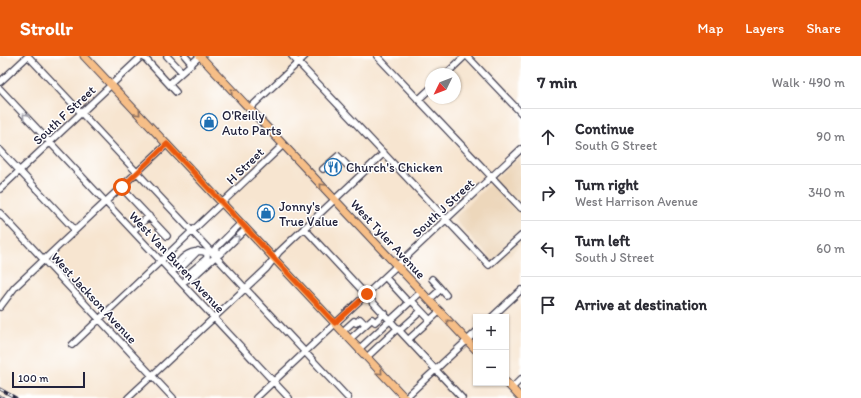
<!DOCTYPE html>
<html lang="en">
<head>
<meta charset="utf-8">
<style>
  :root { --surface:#fff; --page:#f2f2f3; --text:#2b2b33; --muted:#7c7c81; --line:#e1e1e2; --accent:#ea580c }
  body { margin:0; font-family:Itim,sans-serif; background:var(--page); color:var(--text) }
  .controls { position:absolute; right:12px; bottom:12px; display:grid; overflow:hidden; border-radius:0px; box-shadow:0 1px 3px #0004 }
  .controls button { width:36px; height:36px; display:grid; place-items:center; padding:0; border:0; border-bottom:1px solid var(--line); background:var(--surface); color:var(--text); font:20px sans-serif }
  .compass { position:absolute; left:425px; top:12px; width:36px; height:36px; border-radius:50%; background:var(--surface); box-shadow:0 1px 3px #0004; rotate:227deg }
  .scale { position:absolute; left:12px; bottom:10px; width:73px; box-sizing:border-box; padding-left:4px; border:2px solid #22223b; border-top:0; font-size:11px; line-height:14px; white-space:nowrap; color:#22223b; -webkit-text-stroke:3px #fff; paint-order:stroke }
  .stop { position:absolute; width:12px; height:12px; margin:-9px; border:3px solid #ea580c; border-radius:50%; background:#fff }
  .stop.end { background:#ea580c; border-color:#fff; box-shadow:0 1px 4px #0008 }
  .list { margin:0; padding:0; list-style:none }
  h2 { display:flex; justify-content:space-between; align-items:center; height:52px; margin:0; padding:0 16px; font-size:17px }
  h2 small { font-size:13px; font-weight:400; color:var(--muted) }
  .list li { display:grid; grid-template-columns:26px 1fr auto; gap:12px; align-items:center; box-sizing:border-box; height:56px; padding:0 16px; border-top:1px solid var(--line) }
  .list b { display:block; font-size:15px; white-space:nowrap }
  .list p { margin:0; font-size:13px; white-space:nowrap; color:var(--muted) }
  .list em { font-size:13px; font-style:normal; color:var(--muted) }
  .icon { flex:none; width:22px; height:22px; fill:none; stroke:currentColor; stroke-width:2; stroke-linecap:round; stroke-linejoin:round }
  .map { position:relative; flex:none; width:521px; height:342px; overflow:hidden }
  header { display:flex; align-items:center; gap:24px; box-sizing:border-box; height:56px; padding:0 20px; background:var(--accent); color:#fff }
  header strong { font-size:19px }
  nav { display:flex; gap:22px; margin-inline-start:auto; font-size:14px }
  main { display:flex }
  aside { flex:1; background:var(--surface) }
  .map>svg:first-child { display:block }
  .built { fill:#edd7bb }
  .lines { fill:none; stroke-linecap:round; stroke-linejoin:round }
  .minor-casing { stroke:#423f51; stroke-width:8 }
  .major-casing { stroke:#423f51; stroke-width:9 }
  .minor { stroke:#fff; stroke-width:5.5 }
  .major { stroke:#f6be87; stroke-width:7 }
  .rail-casing { stroke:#22223b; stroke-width:3 }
  .rail { stroke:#fff; stroke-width:1.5; stroke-dasharray:4.5; stroke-linecap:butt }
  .oneway { stroke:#8c7061 }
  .oneway2 { stroke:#9c9ca7 }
  .route { stroke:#ea580c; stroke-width:5 }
  .labels { text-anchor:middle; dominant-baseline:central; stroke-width:3; stroke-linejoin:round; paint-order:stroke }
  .street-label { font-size:13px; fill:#22223b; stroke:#fff }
  .poi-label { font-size:13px; fill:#22223b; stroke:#fff; text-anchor:start }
</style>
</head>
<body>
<header>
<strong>Strollr</strong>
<nav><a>Map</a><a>Layers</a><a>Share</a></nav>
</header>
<main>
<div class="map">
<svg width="521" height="342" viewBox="0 0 521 342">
  <rect width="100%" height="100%" fill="#fff"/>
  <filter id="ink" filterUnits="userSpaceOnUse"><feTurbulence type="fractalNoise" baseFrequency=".025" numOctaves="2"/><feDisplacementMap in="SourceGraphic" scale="8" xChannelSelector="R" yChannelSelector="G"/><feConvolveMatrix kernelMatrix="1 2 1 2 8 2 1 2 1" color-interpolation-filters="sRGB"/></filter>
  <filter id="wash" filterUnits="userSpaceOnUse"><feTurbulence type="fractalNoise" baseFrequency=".012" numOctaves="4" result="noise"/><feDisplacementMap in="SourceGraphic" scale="16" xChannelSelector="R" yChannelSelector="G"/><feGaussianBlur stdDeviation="0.9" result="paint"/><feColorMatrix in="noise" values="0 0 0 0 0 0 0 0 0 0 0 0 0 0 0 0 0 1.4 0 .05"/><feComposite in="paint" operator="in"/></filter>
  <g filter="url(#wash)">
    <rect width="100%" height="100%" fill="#f7e5d0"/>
    <path class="built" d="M521 99V188L498 210 456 165 455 161Z"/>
  </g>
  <g filter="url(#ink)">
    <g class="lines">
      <g class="minor-casing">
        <path id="minor" d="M28 0 348 342
          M143 0 176 36
          M167 0 182 16
          M185 0 192 8
          M292 0 489 209 521 180
          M377 0 521 152
          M467 0 521 57
          M446 18 465 0
          M0 26 28 0
          M169 28 200 0
          M0 33 289 342
          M418 44 431 32
          M250 52 305 0
          M0 94 75 174
          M323 113 338 100 349 111
          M121 131 167 180
          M0 133 142 0
          M0 157 173 342
          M241 167 215 193 220 198 246 173
          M304 172 462 342
          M133 175 149 160
          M176 213 181 212 198 195
          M172 217C175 213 176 209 179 206 186 197 196 193 207 197
          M385 221 409 247
          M186 224 192 222 215 201
          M182 227 186 224 188 218 207 202V197L209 195
          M441 233 446 239
          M429 244 441 233 432 223
          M412 245 430 264
          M0 251 15 231 167 88
          M492 261 521 234
          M400 274 421 255
          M343 275 354 265 356 267 360 263 365 268
          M350 283 372 263 375 266 385 257
          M409 283 440 255
          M72 289 283 89
          M359 293 421 236
          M367 301 398 272
          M512 332 521 323
          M128 342 266 213 279 196 384 97
          M256 342 521 93
          M405 342 476 276"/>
      </g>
      <g class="major-casing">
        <path id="major" d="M84 0 405 342
          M200 0 476 294
          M506 326 521 342"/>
      </g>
      <use href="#minor" class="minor"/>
      <use href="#major" class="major"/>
      <g class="rail-casing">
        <path id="rail" d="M0 333 16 342
          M0 341 3 342"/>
      </g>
      <use href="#rail" class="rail"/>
    </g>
    <defs><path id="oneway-chevron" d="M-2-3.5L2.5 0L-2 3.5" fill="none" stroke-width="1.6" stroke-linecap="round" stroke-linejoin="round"/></defs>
    <g class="oneway">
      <use href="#oneway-chevron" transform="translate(233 35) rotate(-133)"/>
      <use href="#oneway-chevron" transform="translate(138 57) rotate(47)"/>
      <use href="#oneway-chevron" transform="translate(322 130) rotate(-133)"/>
      <use href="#oneway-chevron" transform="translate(449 266) rotate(-133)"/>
      <use href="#oneway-chevron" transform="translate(380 316) rotate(47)"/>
    </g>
    <g class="oneway2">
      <use href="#oneway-chevron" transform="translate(25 60) rotate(-133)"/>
      <use href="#oneway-chevron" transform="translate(237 182) rotate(-43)"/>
    </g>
  </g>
  <g class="lines" filter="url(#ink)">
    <path class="route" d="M122 131 167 88 335 267 367 238"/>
  </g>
  <defs>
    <g id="shop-ring" transform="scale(0.9)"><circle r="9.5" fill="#fff" stroke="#1f6fb2" stroke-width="1.5"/><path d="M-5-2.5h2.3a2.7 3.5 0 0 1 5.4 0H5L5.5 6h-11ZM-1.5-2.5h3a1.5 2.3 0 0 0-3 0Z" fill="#1f6fb2"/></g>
    <g id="restaurant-ring" transform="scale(0.9)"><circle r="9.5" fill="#fff" stroke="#1f6fb2" stroke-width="1.5"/><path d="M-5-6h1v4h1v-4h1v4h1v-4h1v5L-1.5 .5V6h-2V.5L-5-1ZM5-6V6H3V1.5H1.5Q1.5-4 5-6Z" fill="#1f6fb2"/></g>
  </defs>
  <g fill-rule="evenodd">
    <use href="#shop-ring" x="209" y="66"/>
    <use href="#restaurant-ring" x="333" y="111"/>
    <use href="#shop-ring" x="266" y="157"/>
  </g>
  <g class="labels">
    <g class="street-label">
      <text transform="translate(64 59) rotate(-43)">South F Street</text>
      <text transform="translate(245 110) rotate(-44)">H Street</text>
      <text transform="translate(443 152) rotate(-43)">South J Street</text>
      <text transform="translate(388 183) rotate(47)">West Tyler Avenue</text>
      <text transform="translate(177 206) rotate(47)">West Van Buren Avenue</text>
      <text transform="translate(94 242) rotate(47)">West Jackson Avenue</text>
    </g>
    <g class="poi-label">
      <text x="222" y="59">O'Reilly<tspan x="222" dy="15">Auto Parts</tspan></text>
      <text x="346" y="111">Church's Chicken</text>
      <text x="279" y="150">Jonny's<tspan x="279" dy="15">True Value</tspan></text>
    </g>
  </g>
</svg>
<div class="controls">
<button>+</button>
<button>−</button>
</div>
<svg class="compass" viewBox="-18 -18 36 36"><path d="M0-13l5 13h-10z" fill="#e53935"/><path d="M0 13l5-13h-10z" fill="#7c7c81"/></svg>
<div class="scale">100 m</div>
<div class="stop" style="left:122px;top:131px"></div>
<div class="stop end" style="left:367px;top:238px"></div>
</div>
<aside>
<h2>7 min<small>Walk · 490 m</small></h2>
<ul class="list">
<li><svg class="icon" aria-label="ahead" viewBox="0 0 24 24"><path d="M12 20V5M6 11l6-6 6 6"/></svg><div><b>Continue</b><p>South G Street</p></div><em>90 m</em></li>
<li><svg class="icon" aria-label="right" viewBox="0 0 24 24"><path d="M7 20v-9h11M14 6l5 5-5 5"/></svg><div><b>Turn right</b><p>West Harrison Avenue</p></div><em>340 m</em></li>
<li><svg class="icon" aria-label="left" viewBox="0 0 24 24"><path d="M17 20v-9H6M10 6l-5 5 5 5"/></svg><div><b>Turn left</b><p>South J Street</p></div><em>60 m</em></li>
<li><svg class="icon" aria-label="arrive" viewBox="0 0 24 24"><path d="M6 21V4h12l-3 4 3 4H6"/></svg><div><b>Arrive at destination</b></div></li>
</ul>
</aside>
</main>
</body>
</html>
